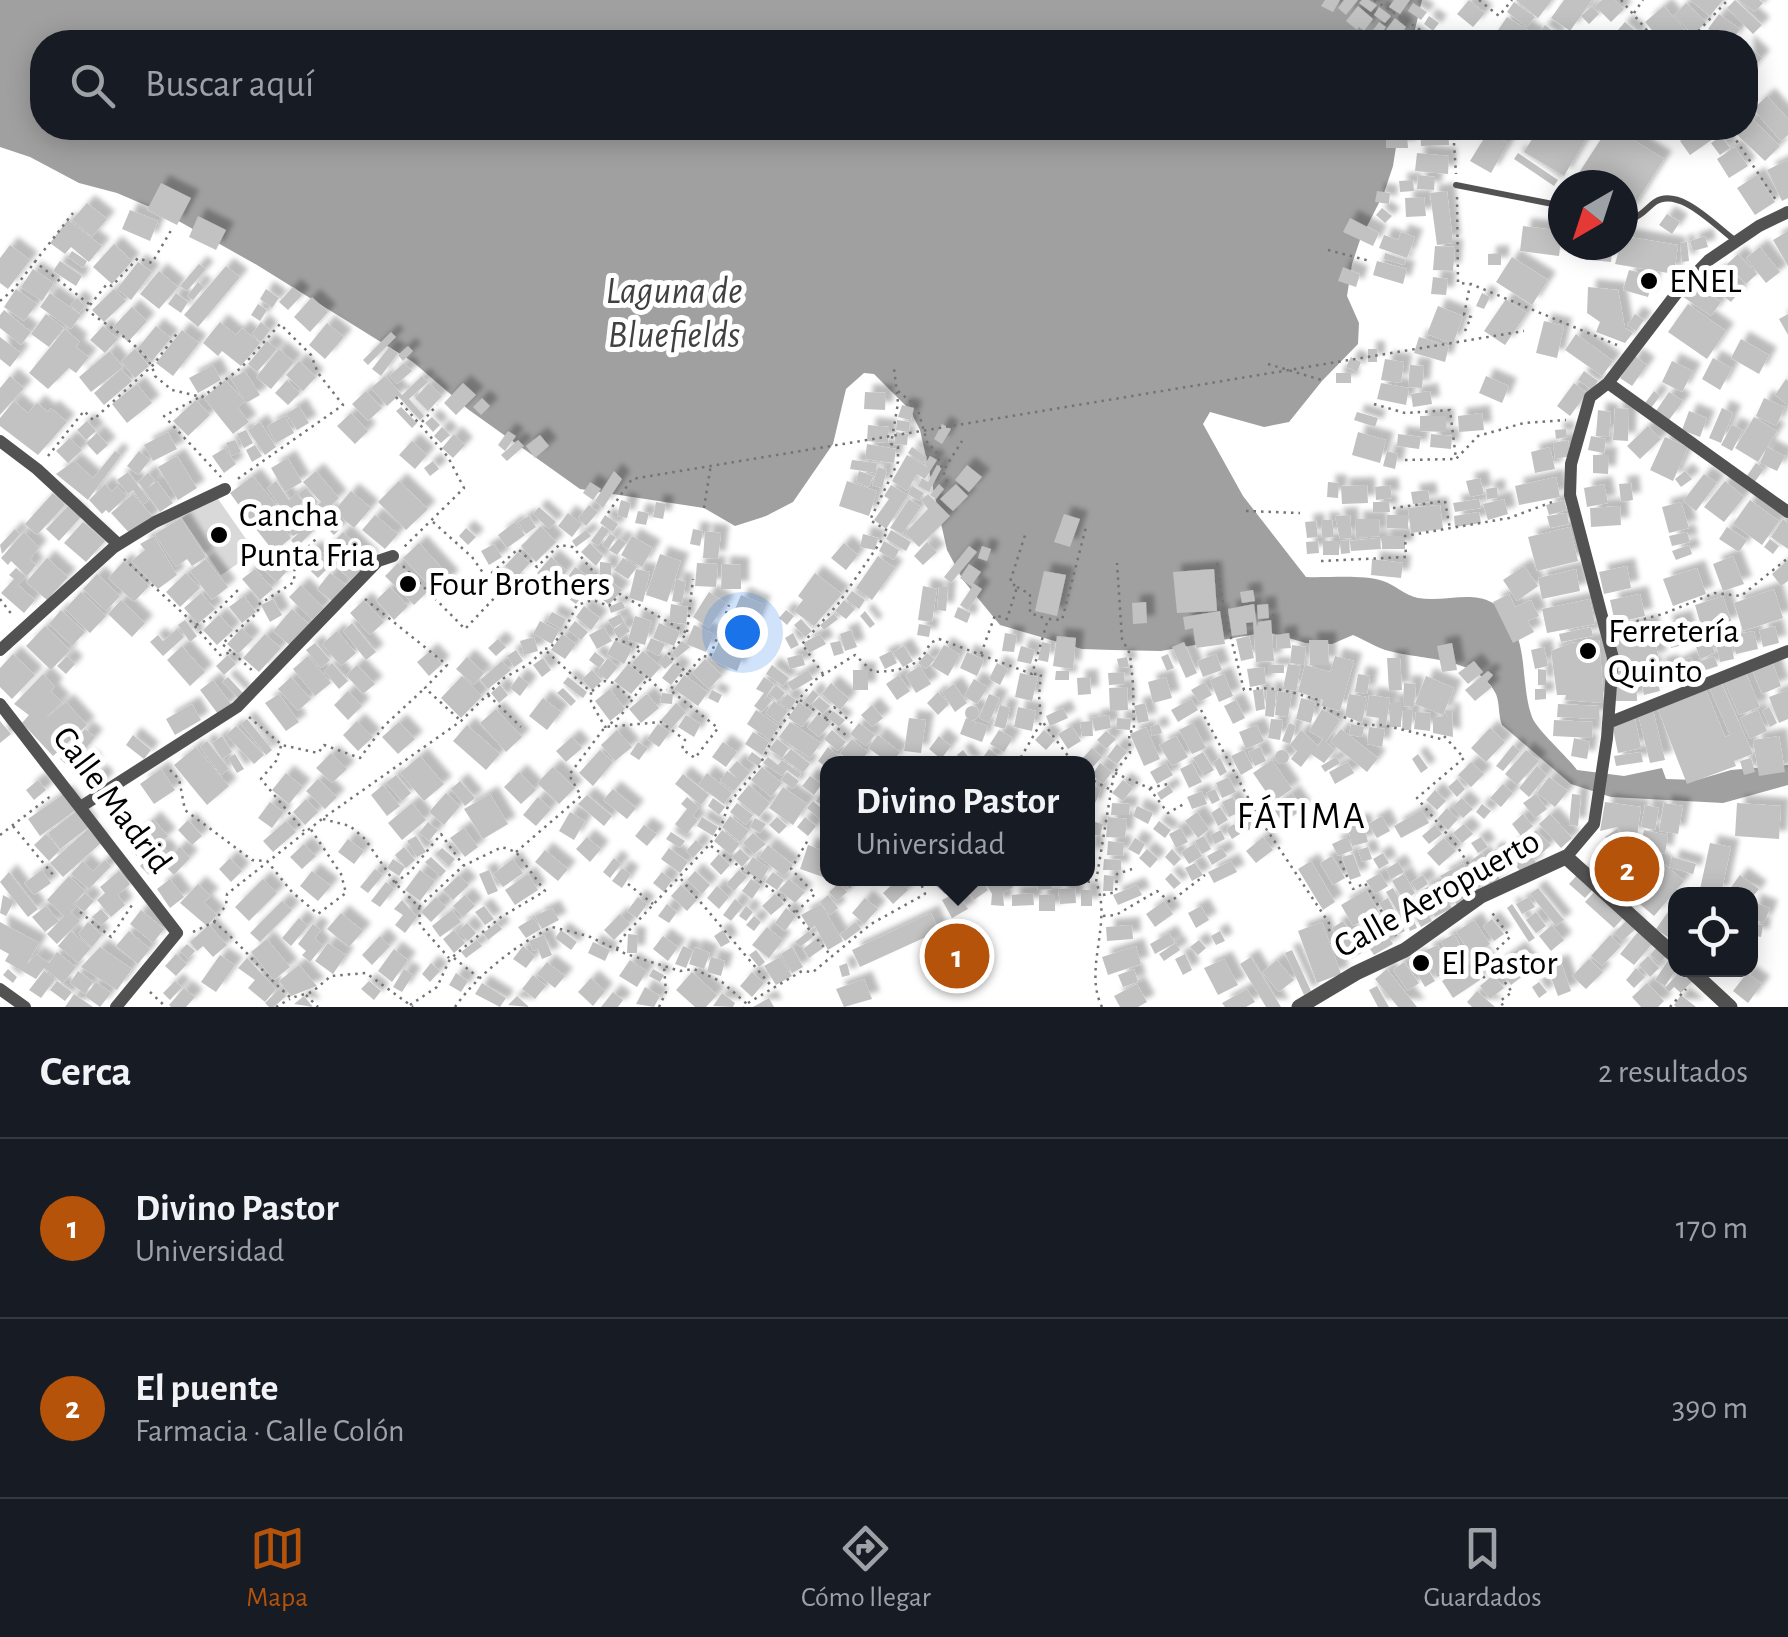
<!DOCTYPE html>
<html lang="es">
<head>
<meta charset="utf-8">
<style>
  :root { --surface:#171b24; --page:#242831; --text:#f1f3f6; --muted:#9ea1a6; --line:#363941; --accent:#b45309 }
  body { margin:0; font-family:"Alegreya Sans",sans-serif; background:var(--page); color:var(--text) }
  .controls { position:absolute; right:30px; bottom:30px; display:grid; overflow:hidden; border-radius:20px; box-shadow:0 5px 25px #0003 }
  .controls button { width:90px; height:90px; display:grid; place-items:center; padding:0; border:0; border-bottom:2px solid var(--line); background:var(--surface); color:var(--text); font:50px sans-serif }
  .compass { position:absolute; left:1548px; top:170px; width:90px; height:90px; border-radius:50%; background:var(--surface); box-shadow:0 5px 25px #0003; rotate:219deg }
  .you { position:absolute; left:742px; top:632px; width:35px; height:35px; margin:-25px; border:8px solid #fff; border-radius:50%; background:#1a73e8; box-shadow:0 0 0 15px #1a73e833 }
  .badge { display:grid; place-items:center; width:65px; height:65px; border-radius:50%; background:var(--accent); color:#fff; font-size:32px; font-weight:700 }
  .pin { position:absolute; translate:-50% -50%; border:5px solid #fff; box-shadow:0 2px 10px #0006 }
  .popup { position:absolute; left:820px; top:756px; width:275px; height:130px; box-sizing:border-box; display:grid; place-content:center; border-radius:20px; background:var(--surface); filter:drop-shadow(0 2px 8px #0005); font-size:32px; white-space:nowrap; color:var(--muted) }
  .popup b { font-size:38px; color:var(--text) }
  .popup::after { content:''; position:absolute; left:50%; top:100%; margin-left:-20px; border:20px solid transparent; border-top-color:var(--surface) }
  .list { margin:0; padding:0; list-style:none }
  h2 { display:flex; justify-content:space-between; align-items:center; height:130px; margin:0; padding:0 40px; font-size:42px }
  h2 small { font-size:32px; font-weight:400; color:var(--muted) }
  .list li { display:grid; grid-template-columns:65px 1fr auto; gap:30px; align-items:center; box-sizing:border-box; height:180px; padding:0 40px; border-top:2px solid var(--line) }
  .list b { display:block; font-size:38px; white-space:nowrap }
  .list p { margin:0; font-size:32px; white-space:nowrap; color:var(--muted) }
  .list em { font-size:32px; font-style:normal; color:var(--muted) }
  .icon { flex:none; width:55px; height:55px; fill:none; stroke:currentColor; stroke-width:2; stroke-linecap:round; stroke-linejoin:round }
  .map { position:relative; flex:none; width:1788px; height:1007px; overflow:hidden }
  .search { position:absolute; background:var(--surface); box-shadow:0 5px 25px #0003; left:30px; right:30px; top:30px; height:110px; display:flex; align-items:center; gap:25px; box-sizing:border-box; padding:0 35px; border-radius:40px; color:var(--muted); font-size:38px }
  .sheet { height:490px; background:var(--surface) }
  nav { display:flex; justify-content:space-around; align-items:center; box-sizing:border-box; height:140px; border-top:2px solid var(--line); background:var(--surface); font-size:28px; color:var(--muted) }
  nav a { display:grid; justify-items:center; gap:5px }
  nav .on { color:var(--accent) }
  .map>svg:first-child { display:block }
  .green { fill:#d9d9d9 }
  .water { fill:#a0a0a0 }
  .building { fill:#c2c2c2; filter:url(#shadow) }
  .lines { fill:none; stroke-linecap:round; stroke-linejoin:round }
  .path { stroke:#747474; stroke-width:2.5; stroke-dasharray:2.5 5; stroke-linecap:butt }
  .service { stroke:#525252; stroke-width:6 }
  .minor { stroke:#525252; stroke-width:12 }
  .tertiary { stroke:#525252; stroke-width:15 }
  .poi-dot { fill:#000; stroke:#fff; stroke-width:4 }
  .labels { text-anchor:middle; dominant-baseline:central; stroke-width:10; stroke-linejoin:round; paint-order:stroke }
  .poi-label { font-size:35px; fill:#000; stroke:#fff; text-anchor:start }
  .street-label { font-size:35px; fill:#000; stroke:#fff }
  .water-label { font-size:38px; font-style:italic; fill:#414141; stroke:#fff }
  .neighbourhood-label { font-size:38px; letter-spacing:2.5px; fill:#000; stroke:#fff }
</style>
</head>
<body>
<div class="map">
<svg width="1788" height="1007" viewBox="0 0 1788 1007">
  <defs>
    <filter id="shadow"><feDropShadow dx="8" dy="-8" stdDeviation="2.5" flood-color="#0004"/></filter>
  </defs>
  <rect width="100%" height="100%" fill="#fff"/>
  <path class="green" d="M216 496 255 552 221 575 182 518Z"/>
  <path class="water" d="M0 0H1422L1412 42H42V128H1399L1393 166 1384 193 1360 240 1352 264 1347 296 1359 323 1358 344 1322 381 1289 422 1264 427 1210 412 1203 424 1243 496 1306 577C1330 578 1361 574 1383 581 1395 585 1406 596 1418 598 1452 604 1485 582 1510 620 1528 649 1521 687 1532 717 1537 730 1566 755 1577 770L1624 776 1662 768 1666 779 1697 780 1731 770 1788 765V785L1723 803 1611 797 1571 784 1502 725C1498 715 1500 704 1496 694 1479 657 1422 660 1389 651 1377 648 1365 640 1353 635L1332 644 1306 643 1267 632 1161 651 1112 650 1082 649 1000 625 963 580 947 550 920 430 910 410 874 374 864 373 846 389 833 444 793 502 766 516 735 526 704 508 580 489 469 410 413 362 257 265 166 214 117 193 79 183 30 157 0 147Z"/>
  <path class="building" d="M1325 0H1340L1333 12 1321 6Z
    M1344 0H1358L1346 15 1338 8Z
    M1362 0H1369L1377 5 1371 12 1359 3Z
    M1394 0H1410L1400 14 1389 7Z
    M1469 0 1485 13 1473 27 1457 14Z
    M1516 0H1552L1538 18Z
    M1564 0H1592L1570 31 1551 18Z
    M1602 0H1615L1624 9 1611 22 1595 6Z
    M1690 0H1723L1710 16Z
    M1735 0 1762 25 1753 34 1727 8Z
    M1739 0H1759L1763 3 1755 12Z
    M1514 2 1535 17 1527 27 1507 12Z
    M1413 3 1427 12 1421 20 1408 11Z
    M1686 3 1706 22 1693 35 1674 15Z
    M1358 6 1373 19 1364 31 1359 27 1357 30 1346 21Z
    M1592 6 1599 14 1589 24 1581 16Z
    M1664 6 1688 34 1678 42H1662L1645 22Z
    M1379 7 1391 16 1385 23 1374 15Z
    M1719 14 1740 29 1731 42 1708 29Z
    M1429 16 1439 23 1433 31 1424 24Z
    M1507 17 1539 37 1535 42H1497L1492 39Z
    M1395 18 1406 27 1398 39 1386 30Z
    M1379 22 1386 27 1375 42 1368 37Z
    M1625 22 1639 34 1632 42 1618 30Z
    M1545 25 1558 35 1553 42 1539 33Z
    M1409 31 1422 40 1421 42H1401Z
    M1746 43 1762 58 1746 76Z
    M1767 96 1788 119V135L1781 141 1753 109Z
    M1751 118 1780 146 1765 161 1736 134Z
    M1448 128 1449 145 1421 146 1420 129Z
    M1503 128H1523L1526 129 1521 139Z
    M1539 128H1592L1564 176 1524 152Z
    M1608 128H1614L1664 159 1629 213 1623 209V185H1585L1575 179Z
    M1699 128H1720L1723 132 1690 155 1680 141Z
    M1488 132 1508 143 1491 173 1470 161Z
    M1386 134H1407L1408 148H1386Z
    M1721 136 1730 148 1720 155 1711 143Z
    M1735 147 1748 166 1729 178 1717 159Z
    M1417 153 1449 156 1448 174 1415 171Z
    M1518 153 1558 180 1554 186 1514 159Z
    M1788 160V198L1782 201 1767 170Z
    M1418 175 1435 177 1434 190 1417 189Z
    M1757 175 1775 202 1755 215 1737 188Z
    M1413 180 1414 191 1400 192 1399 181Z
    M161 183 191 198 177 225 147 210Z
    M1377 191 1390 193 1389 204 1375 202Z
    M1447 191 1453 243 1437 245 1430 193Z
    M1424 197 1426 216 1406 217 1405 198Z
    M87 203 107 219 92 237 72 220Z
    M1382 208 1392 216 1385 223 1376 215Z
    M130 210 158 221 150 241 122 229Z
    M1667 214 1680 222 1672 234 1659 225Z
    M198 216 226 230 216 250 189 237Z
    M1350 218 1379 233 1373 246 1343 232Z
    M68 220 102 246 89 262 71 247 65 254 50 243Z
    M1523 226 1562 231 1559 256 1520 251Z
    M1788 231V266L1773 240Z
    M1401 232 1415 237 1407 258 1379 248 1384 235 1398 240Z
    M1623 236 1678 245 1674 274 1615 264Z
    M1705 236 1708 247 1693 251 1690 241Z
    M1687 242 1689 261 1682 262 1680 243Z
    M114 244 132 261 112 284 93 267Z
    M10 245 30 260 8 289 0 283V258Z
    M1592 245H1613L1611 262 1590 260Z
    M1435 246 1455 247 1453 271 1433 270Z
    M1760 247 1780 272 1766 283 1746 258Z
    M72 251 87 261 83 268 68 257Z
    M1385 253 1406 260 1404 265 1384 259Z
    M1501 253V265H1488V254Z
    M1738 254 1757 274 1746 284 1727 264Z
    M1512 257 1548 280 1532 305 1496 282Z
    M60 261 82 276 76 286 53 271Z
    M1377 261 1407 269 1403 284 1373 275Z
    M138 262 152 272 131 300 117 289Z
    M199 264 206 269 187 291 180 286Z
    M226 266 240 277 198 327 184 315Z
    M1343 267 1360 274 1356 287 1338 281Z
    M33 269 54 283 42 301 21 287Z
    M1629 270 1654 276 1648 297 1623 290Z
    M159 271 178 287 159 309 140 294Z
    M1718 271 1741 290 1731 302 1707 284Z
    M1433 277 1448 279 1446 295 1431 294Z
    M198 282 204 287 193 300 187 296Z
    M1692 282 1721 302 1711 316 1682 296Z
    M293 287 302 295 288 310 279 302Z
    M1588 287 1618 290 1625 328 1633 333 1625 343 1596 332 1600 322 1587 313Z
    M16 289 37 304 24 321 4 307Z
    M114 289 126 301 104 322 92 310Z
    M266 289 279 298 272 308 260 299Z
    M50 293 81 315 71 329 40 307Z
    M176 293 188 302 181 313 168 304Z
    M1482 293 1490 297 1484 309 1476 306Z
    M312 297 328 312 310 332 294 317Z
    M77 298 85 306 79 313 70 305Z
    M1506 299 1527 313 1505 345 1484 331Z
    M258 304 267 310 260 321 251 315Z
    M1688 304 1726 331 1707 359 1668 332Z
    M1438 306 1463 316 1453 344 1427 334Z
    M132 307 147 321 128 342 113 327Z
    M4 310 31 332 21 345 0 328V315Z
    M46 314 64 328 49 347 31 334Z
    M1635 314 1644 320 1636 331 1627 325Z
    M1788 314V335L1779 319Z
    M1544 321 1564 326 1557 358 1536 353Z
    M220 322 236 335 242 328 260 343 241 366 222 351 218 356 203 343Z
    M261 322 270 330 261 342 252 334Z
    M327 323 344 337 325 359 309 345Z
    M103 326 118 339 105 353 90 340Z
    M156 326 171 338 152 361 137 349Z
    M65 329 80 342 76 347 89 357 76 373 69 368 48 389 29 373Z
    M182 330 199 343 173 376 156 363Z
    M391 332 396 337 368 365 363 360Z
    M1576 334 1613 361 1602 376 1565 350Z
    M0 337 21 353 10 367 0 359Z
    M1419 337 1449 346 1445 362 1414 353Z
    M1741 339 1769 355 1759 374 1731 358Z
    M267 341 277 349 257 372 248 364Z
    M408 346 413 351 403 361 398 355Z
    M389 347 398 353 381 376 372 369Z
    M135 349 149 366 135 378 121 361Z
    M279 349 294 362 271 389 256 377Z
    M1368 349H1377V362H1368Z
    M110 351 123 367 91 392 79 377Z
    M1635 356 1647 365 1632 386 1620 378Z
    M1351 357 1361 362 1357 372 1346 367Z
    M1713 358 1732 368 1720 390 1702 379Z
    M1385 359 1404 362 1401 383 1381 380Z
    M299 361 316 377 303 391 286 375Z
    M1672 361 1693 371 1682 392 1662 382Z
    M404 363 412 371 397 384 389 376Z
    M213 365 221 380 198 393 189 378Z
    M1410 365 1424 366 1422 388 1408 387Z
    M121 369 132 381 104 405 94 393Z
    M245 371 260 395 246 403 231 379Z
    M1584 371 1598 381 1592 390 1578 380Z
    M1336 373H1351V383H1336Z
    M10 376 24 388 0 415V388Z
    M385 376 402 395 422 376 428 382 409 399 424 416 420 420 398 396 387 406 371 388Z
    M1486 376 1509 386 1502 403 1479 393Z
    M1786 379 1788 381V405L1775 395Z
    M225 380 245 401 238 408 249 422 233 434 204 398Z
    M287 380 300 393 288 405 275 393Z
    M429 383 442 396 428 411 415 398Z
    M463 383 476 395 456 415 444 403Z
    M1381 383 1409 388 1406 405 1377 399Z
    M1574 383 1587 393 1570 416 1557 406Z
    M137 384 152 403 127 423 112 404Z
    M366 391 382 408 368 421 352 404Z
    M1430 391 1432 404 1413 407 1411 394Z
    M1654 391 1660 396 1651 408 1645 403Z
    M865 392 886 393 885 410 864 409Z
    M1669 392 1683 401 1669 420 1656 411Z
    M482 398 490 406 481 415 473 407Z
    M1764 398 1785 407 1776 426 1756 416Z
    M196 400 210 415 188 436 173 421Z
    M14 401 28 413 37 403 48 412 51 408 67 422 38 455 0 426V418Z
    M902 405 914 408 911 420 898 417Z
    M299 406 309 423 297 430 286 414Z
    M401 407 417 423 412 428 396 411Z
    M1615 408 1629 409 1628 441 1613 440Z
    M1722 408 1733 413 1721 443 1709 438Z
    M1598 410 1611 412 1609 437 1596 436Z
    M1689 411 1707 418 1700 437 1682 430Z
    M1357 412 1378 418 1375 427 1354 420Z
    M351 413 368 431 355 444 337 426Z
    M1482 413 1484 430 1459 432 1458 416Z
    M285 416 294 433 276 443 267 426Z
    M1420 416H1446V432L1420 431Z
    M432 417 440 425 433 432 425 423Z
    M1754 417 1777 431 1758 462 1735 448Z
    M897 420 910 422 909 432 896 430Z
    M87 421 96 431 86 440 77 430Z
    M260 422 276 447 265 455 248 430Z
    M942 424 951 429 942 444 934 439Z
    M868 425 889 427 888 443 867 441Z
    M1732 425 1743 430 1732 451 1721 445Z
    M1648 426 1661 439 1640 459 1627 446Z
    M442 427 450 435 441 443 434 436Z
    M1566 429 1567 437 1556 439 1555 430Z
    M246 430 253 443 244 448 237 434Z
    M508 431 516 436 505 451 498 445Z
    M168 432 177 449 153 461 144 445Z
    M896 432 908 434 907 445 894 444Z
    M1358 432 1386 440 1380 463 1352 455Z
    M97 433 108 445 97 455 86 443Z
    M454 434 465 445 453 458 442 448Z
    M1398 434 1421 437 1419 449 1397 446Z
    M1431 434 1452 436 1451 449 1430 447Z
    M540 435 549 446 535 458 526 446Z
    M1591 436 1606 439 1604 453 1588 450Z
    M1665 437 1688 447 1673 481 1650 470Z
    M70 438 82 450 68 463 56 451Z
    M235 440 241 452 231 456 226 443Z
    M518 440 524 446 507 461 501 455Z
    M1568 440 1571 456 1555 459 1553 443Z
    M412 441 427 455 415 469 399 455Z
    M867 444 896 449 894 463 865 459Z
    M255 445 262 456 252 462 246 450Z
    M912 447 927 457 923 463 908 453Z
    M1550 447 1555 469 1535 473 1531 452Z
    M1767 447 1785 456 1777 471 1760 463Z
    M225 448 236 464 224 473 212 456Z
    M115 451 121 455 88 500 56 474 74 461 93 478Z
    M139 451 150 460 138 475 127 466Z
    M1387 451 1398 454 1395 469 1383 466Z
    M907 455 927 467 925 464 930 456 937 460 925 479 917 474 907 491 892 481Z
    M1593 455H1609L1608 474 1593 473Z
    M177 456 197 488 178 500 158 467Z
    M288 458 302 482 285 492 271 468Z
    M852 460 877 463 876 473 850 469Z
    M433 461 439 469 430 476 424 468Z
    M1756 463 1764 469 1754 483 1746 477Z
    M937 465 942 467 929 492 918 486 922 478 928 482Z
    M967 465 982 477 969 492 955 480Z
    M878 467 887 470 882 488 872 485Z
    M316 471 339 498 317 519 311 511 321 502 303 482Z
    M614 471 622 479 603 508 595 501Z
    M859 471 873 476 869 487 856 482Z
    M1685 471 1692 479 1681 487 1675 479Z
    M128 472 149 500 143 505 133 490 128 494 117 480Z
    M148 473 155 480 148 488 157 481 173 503 160 512 138 482Z
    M1704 474 1717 483 1696 511 1683 501Z
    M253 476 279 508 254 526 230 493Z
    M1556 477 1560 497 1519 505 1515 486Z
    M1480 478 1484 494 1470 497 1466 481Z
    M276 481 289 500 296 493 303 502 282 520 276 513 282 509 267 488Z
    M399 481 428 509 406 530 378 502Z
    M847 481 877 491 869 516 839 506Z
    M1725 481 1744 497 1724 522 1704 507Z
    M590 482 601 489 593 500 583 493Z
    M1328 482 1339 483 1338 498 1327 497Z
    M1631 483 1633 500 1621 502 1619 484Z
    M105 484 112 492 117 486 127 496 109 513 106 510 102 514 89 500Z
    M939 484 944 489 936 499 930 495Z
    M956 484 968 496 953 511 940 499Z
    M1604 484 1608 503 1587 507 1584 488Z
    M891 485 908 495 886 529 874 520 889 499 884 496Z
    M1367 485 1368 503 1342 504 1341 486Z
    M1390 485 1392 498 1376 500 1375 487Z
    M912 486 924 493 919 501 908 494Z
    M1497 487 1498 498 1487 499 1486 489Z
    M306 488 318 502 310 508 298 494Z
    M1428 490 1430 502 1413 504 1411 492Z
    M351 491 371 508 354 528 334 511Z
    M53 493 65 505 37 535 25 524Z
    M133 494 153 517 132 536 111 513Z
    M928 494 950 516 919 547 905 533 928 509 921 500Z
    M909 499 921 507 902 534 890 528Z
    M1479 499 1481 508 1455 512 1453 503Z
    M1504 499 1508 514 1488 520 1483 504Z
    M621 500 631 503 627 518 617 516Z
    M1564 500 1567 510 1549 515 1546 505Z
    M1750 500 1779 521 1762 545 1733 524Z
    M656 502 666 504 663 519 653 517Z
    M1373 502H1389L1390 512H1373Z
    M1681 502 1689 528 1669 533 1662 507Z
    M302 504 320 524 296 548 291 540 299 533 293 536 283 523 291 516 298 525 300 522 292 513Z
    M589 505 598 512 586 526 578 518Z
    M1440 505 1443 529 1411 533 1408 508Z
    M68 506 81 517 59 541 46 529Z
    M1620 506 1621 525 1591 527 1590 508Z
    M539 507 556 522 549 529 533 514Z
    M329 510 344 525 334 535 319 521Z
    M638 511 649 513 646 525 635 523Z
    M1479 512 1481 523 1455 527 1454 516Z
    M568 513 582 524 572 537 558 526Z
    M1567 513 1569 524 1550 528 1547 516Z
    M274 514 291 538 274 552 256 529Z
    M1064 514 1080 519 1070 547 1054 542Z
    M375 515 398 534 385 549 362 530Z
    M605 515 618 524 613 532 600 523Z
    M1350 515 1352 538 1340 539 1335 516Z
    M1387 515H1408V529L1387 528Z
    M529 516 536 527 526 534 518 522Z
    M181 518 206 557 192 566 187 559 176 567 155 534Z
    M1355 519H1379L1380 536 1356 538Z
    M1783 519 1788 523V549L1771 537Z
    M1321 520H1332L1334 537 1322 538Z
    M1316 521 1318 537 1307 538 1305 522Z
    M83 522 105 541 86 562 64 543Z
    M515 522 525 535 507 548 498 535Z
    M541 526 556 542 536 562 521 546Z
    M602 526 609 531 598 546 591 541Z
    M1570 527 1578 561 1537 571 1528 537Z
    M1727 527 1747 540 1739 552 1719 539Z
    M466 528 476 537 468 545 459 536Z
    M15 529 20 534 2 554 0 545Z
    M693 529 703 531 700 546 690 544Z
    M586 530 591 536 576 547 572 541Z
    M891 530 911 542 906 551 886 539Z
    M705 531 721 533 718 559 703 558Z
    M24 532 39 548 30 559 36 565 27 576 11 561 8 565 1 558Z
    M343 532 371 559 351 580 323 553Z
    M1687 532 1690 542 1672 546 1669 536Z
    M610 534 616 537 608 549 602 545Z
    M863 534 878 538 875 550 860 547Z
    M154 536 177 575 158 589 131 561 145 550 140 544Z
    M632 536 653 548 642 567 621 555Z
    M1382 536H1405V549H1382Z
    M619 538 626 543 617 555 609 550Z
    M1380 538 1381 549 1351 551 1350 541Z
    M1770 539 1779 546 1773 554 1764 547Z
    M1349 540 1350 553 1341 554 1340 541Z
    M884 541 899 550 894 560 879 551Z
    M1318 541 1319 553 1307 554 1306 542Z
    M1323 541H1339V555H1323Z
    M927 542 937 552 923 565 914 556Z
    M419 543 451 578 436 592 403 558Z
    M590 543 603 556 596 566 581 552Z
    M844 543 858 555 846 570 831 558Z
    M494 544 502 557 489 565 481 551Z
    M1689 545 1692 554 1676 560 1672 551Z
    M969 546 977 552 951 583 944 577Z
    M982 546 991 549 987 561 978 558Z
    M313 548 331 565 318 578 300 561Z
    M271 552 289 569 277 582 259 565Z
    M518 552 530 563 517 577 505 566Z
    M660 554 681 561 667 602 646 595Z
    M878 556 895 568 872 600 856 588Z
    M1733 556 1744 584 1723 591 1713 564Z
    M551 557 567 571 554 587 537 573Z
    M47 558 68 577 47 600 26 582Z
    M623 558 637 567 628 579 614 570Z
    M206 559 228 587 212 600 190 571Z
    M1372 559 1403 563 1401 578 1371 575Z
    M1788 560V581L1781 586 1772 574Z
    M124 561 149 586 134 602 108 578Z
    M600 562 611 563V576H600Z
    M398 563 427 592 414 605 385 576Z
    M697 563 718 564 716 587 695 586Z
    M722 564 741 565V589H721Z
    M969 564 981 572 973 583 982 589 968 610 960 605 972 587 960 578Z
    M1524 566 1538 586 1517 601 1503 580Z
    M1627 566 1631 588 1604 594 1599 572Z
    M575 567 594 580 576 604 558 591Z
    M16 568 26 577 18 585 35 600 24 613 1 593 14 579 9 575Z
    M1697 568 1706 594 1673 606 1663 579Z
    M255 569 273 589 260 600 242 579Z
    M503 569 516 581 505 593 492 580Z
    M636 569 650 572 643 602 629 598Z
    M1214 569 1217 611 1177 613 1173 572Z
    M1576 569 1580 591 1542 599 1538 578Z
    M1044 571 1066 575 1057 616 1035 611Z
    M186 573 200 588 180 607 166 592Z
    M330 573 346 585 333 602 317 589Z
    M815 573 842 594 814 626 794 611 803 600 798 596Z
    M97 574 120 596 106 611 83 589Z
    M607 578 622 590 609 605 595 593Z
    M676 579 686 582 682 603 672 601Z
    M301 585 324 608 312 620 289 597Z
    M923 586 937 589 932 622 918 620Z
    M390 587 408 606 394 620 376 600Z
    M939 587H948L946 611 937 610Z
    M1774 589 1783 618 1743 631 1734 603Z
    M1253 590 1255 601 1242 603 1240 592Z
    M852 591 865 600 859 609 846 599Z
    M81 592 106 616 90 633 65 609Z
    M709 592 726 603 709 628 693 617Z
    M201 593 215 609 198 624 184 608Z
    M1509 594 1515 607 1531 600 1539 616 1528 621 1534 632 1513 643 1493 602Z
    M1640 594 1645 616 1615 623 1610 600Z
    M741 595 763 604 748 640 726 631Z
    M244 596 256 612 242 623 229 607Z
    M1723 596 1732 623 1703 633 1695 605Z
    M273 599 282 615 270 622 261 605Z
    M1590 599 1595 624 1547 633 1542 609Z
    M121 600 145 623 132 637 108 614Z
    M364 600 384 622 370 635 350 613Z
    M844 600 855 609 846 619 835 611Z
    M622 601 625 608 611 613 609 607Z
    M1146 602 1147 623 1133 624 1132 603Z
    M671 604 688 607 686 624 669 622Z
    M1254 604 1257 627 1258 622 1271 620 1274 661 1256 662 1253 622 1246 623 1247 634 1232 636 1228 609Z
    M1268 604 1269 618 1258 619 1257 605Z
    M584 606 600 618 591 630 576 617Z
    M958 607 971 613 967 623 954 617Z
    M292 609 310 625 291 646 273 631Z
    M61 610 85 632 72 646 49 624Z
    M786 610 794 616 787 625 779 618Z
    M865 611 875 624 870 628 860 616Z
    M1220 611 1225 644 1196 648 1193 628 1185 630 1183 617Z
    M552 612 566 619 561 629 547 621Z
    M620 614 624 622 613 628 608 620Z
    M834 614 838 619 824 630 820 625Z
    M219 615 233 630 217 645 203 630Z
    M635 616 652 621 645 645 628 640Z
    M1684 618 1691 643 1671 648 1664 623Z
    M801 619 812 631 805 637 794 625Z
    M185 620 197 636 190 642 178 625Z
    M540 621 559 631 552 644 533 634Z
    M575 621 588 632 581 640 568 630Z
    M624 622 630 631 619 639 613 630Z
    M1650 622 1659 659 1618 668 1609 631Z
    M352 623 376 652 366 660 343 631Z
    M659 623 680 632 674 646 653 638Z
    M919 624 931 626 929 637 917 635Z
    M694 625 714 634 706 652 686 644Z
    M45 626 70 650 51 670 26 646Z
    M1775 626 1779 643 1763 647 1759 630Z
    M604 627 612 641 597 649 589 635Z
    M1591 627 1593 636 1561 642 1559 634Z
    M242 628 253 639 238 654 227 644Z
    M177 629 184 637 163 656 150 642 158 635 163 641Z
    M851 630 857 647 845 651 840 634Z
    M337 631 356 653 341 666 322 644Z
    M1754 631 1758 649 1736 654 1732 635Z
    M793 633 799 645 791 649 785 638Z
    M1005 633 1017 635 1014 652 1002 651Z
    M1289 633 1291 648 1277 649 1276 635Z
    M265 634 281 648 259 672 243 658Z
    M562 634 576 644 565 659 551 650Z
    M722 634 748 644 737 671 711 660Z
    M820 634 826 644 809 653 803 643Z
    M1057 636 1076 638 1073 669 1053 666Z
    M1249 636 1254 658 1241 661 1236 639Z
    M534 637 538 651 524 655 520 641Z
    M651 638 665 644 659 656 646 649Z
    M498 639 506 647 496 656 488 648Z
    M615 640 632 649 624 664 607 654Z
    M1309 640H1328L1329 665H1310Z
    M1599 640 1604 703 1565 700 1566 695H1557L1551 651 1571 643Z
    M682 641 690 647 677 658 672 653Z
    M840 641 844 653 834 656 830 643Z
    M1731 641 1734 659 1720 662 1716 644Z
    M1042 642 1051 644 1048 662 1038 660Z
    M1184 642 1197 673 1186 678 1172 647Z
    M1711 642 1715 653 1700 659 1696 647Z
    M315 643 330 660 321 668 306 650Z
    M1452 643 1457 670 1442 672 1437 646Z
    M944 645 960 655 948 676 931 666Z
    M1292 645 1306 647 1304 665 1290 663Z
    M182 646 205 672 190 686 167 660Z
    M904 646 913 661 903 667 893 652Z
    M1021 646 1035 650 1031 664 1017 661Z
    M1544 647 1548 666 1535 669 1531 650Z
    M516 650 523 661 514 667 507 656Z
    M430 651 442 664 429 676 417 662Z
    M643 651 661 667 650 679 632 663Z
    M891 651 897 663 885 669 879 657Z
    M595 652 605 660 599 668 589 660Z
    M967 652 984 660 977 676 960 668Z
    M927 653 935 659 926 669 918 663Z
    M13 654 35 675 12 699 0 687V668Z
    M666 654 673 662 665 669 658 662Z
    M802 654 805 665 790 669 787 658Z
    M1168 654 1174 668 1167 671 1161 657Z
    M1216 654 1222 670 1203 677 1197 661Z
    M228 655 236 664 224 675 216 666Z
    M67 656 75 664 66 674 57 666Z
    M308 656 331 683 315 696 293 669Z
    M1335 656 1354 661 1340 711 1321 706 1323 700 1298 692 1305 665 1330 672Z
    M1714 656 1718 666 1700 672 1696 663Z
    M467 657 484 673 474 685 456 669Z
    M1127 657 1129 667 1119 668 1117 659Z
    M1691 657 1697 671 1679 678 1673 665Z
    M543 658 551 670 542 677 533 665Z
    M608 658 618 667 607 680 597 672Z
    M1387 658H1400L1402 690 1389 691Z
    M705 659 722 675 709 689 692 673Z
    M502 661 511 670 488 689 480 680Z
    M1474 661 1483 672 1468 684 1458 673Z
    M1772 661 1781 686 1762 694 1752 669Z
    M1671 662 1676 683 1661 686 1657 665Z
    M332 663 348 681 339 689 324 671Z
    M674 663 683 670 671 685 662 678Z
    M997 663 1008 669 1000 685 989 679Z
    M1653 663 1660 691 1644 695 1638 667Z
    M628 664 645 678 631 694 614 681Z
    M1288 664 1301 666 1296 691 1283 689Z
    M357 665 375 684 363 694 346 675Z
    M772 665 789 678 783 686 766 674Z
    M1268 665H1284V673H1268Z
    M920 666 931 684 916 693 905 675Z
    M1264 667 1266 684 1250 687 1247 669Z
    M1538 669 1546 670V685H1538Z
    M592 670 602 681 592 690 582 679Z
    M808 670 813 679 793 691 787 683Z
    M853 670H868V690H853Z
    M1056 671H1069V680H1055Z
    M1488 671 1493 675 1487 682 1492 687 1475 701 1465 690Z
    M1615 671H1636L1637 701H1616Z
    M1745 671 1760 707 1739 715 1724 680Z
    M1124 672 1125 684 1109 685 1108 673Z
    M1020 673 1038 677 1032 701 1015 697Z
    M43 674 55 686 51 691 62 702 45 719 66 702 87 725 53 756 22 723 29 715 41 724 14 704Z
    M1224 674 1233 696 1219 702 1210 680Z
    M1358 674 1370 676 1367 694 1355 692Z
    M684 675 708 692 698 706 674 689Z
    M899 675 910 691 897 700 886 684Z
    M462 676 482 696 461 718 441 698Z
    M519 676 529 684 520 696 510 688Z
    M1426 676 1454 688 1443 715 1415 704Z
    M228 677 243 693 238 698 222 682Z
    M291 677 311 699 298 711 278 689Z
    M568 677 587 692 583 698 563 683Z
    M764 677 774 684 764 700 767 696 772 700 762 712 754 706 764 693 756 689Z
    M1090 677 1091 694 1078 695 1077 678Z
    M1166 677 1172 698 1153 703 1148 682Z
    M974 679 988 687 977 704 964 696Z
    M213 680 231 704 218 714 200 690Z
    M1720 680 1753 754 1734 761 1736 766 1687 784 1657 707 1705 688 1725 737 1730 735 1708 685Z
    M1205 682 1212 695 1199 702 1191 690Z
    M831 683 849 699 840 710 822 694Z
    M1404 683 1416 684 1414 707 1403 706Z
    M954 684 967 703 955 712 942 692Z
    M500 685 508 695 499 703 491 693Z
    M776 685 785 693 778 701 769 694Z
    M1127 687 1128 710 1110 711 1109 688Z
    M563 688 576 701 571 706 557 693Z
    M610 689 625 709 610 721 595 701Z
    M1263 689 1265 709 1256 711 1253 690Z
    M1267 689 1276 690 1274 717 1265 716Z
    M1535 689H1546V699L1535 700Z
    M712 690 722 695 718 703 708 698Z
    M813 690 819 695 810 705 805 700Z
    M1788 690V719L1779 723 1769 697Z
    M348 691 362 706 348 720 334 705Z
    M1278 691 1292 693 1288 717 1275 715Z
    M938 692 949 704 938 715 927 703Z
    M662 693 673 694 672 704 660 703Z
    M279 694 299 722 286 731 265 703Z
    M647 694 659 708 641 723 629 709Z
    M787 694 796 700 790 710 780 703Z
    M989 694 1000 698 989 723 979 718Z
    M1349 694 1367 697 1362 723 1345 716Z
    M1369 695 1390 698 1386 725 1379 724V718L1366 716Z
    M819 697 830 706 823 714 812 705Z
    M543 698 561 712 547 730 529 716Z
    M1301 698 1316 702 1311 723 1296 719Z
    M1191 699 1198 710 1178 722 1171 710Z
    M1236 700 1245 718 1233 724 1224 706Z
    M774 701 788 711 779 723 765 713Z
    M799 702 813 712 802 727 788 718Z
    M1390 702H1401V727H1390Z
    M676 703 686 712 671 729 661 720Z
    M1145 703 1149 721 1138 723 1134 706Z
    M192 704 201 720 175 735 166 719Z
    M1558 704 1599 706V719L1557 717Z
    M872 705 883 718 872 727 861 715Z
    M1000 705 1010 708 1005 729 994 726Z
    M965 713a7 7 0 1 1 14 0a7 7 0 1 1-14 0Z
    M1018 707 1036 711 1032 731 1014 727Z
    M1769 707 1777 723 1770 727 1762 711Z
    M1063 708 1068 718 1050 726 1046 716Z
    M496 709 522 737 506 752 480 723Z
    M1322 709 1340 720 1326 742 1335 750 1324 763 1311 754 1301 767 1291 759 1297 751 1290 745 1301 730 1318 746 1323 739 1309 731Z
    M756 710 779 726 770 740 747 724Z
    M1403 710H1413L1411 730H1402Z
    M1653 710 1665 760 1650 763 1638 714Z
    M1758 710 1767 731 1750 739 1740 718Z
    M833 711 845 720 839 727 828 718Z
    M1445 711H1452L1453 737 1433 733V717H1447Z
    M1416 712 1431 713 1430 731 1414 729Z
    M818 714 830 724 819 737 807 727Z
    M686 715 701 724 694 737 678 727Z
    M1109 715 1111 728 1095 731 1092 718Z
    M909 718 926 720 921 753 904 751Z
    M966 718 976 722 975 725 977 722 988 726 982 742 960 734Z
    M1117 718 1131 719 1130 730 1116 729Z
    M247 719 272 750 266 755 241 724Z
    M1271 719 1283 720 1280 740 1268 738Z
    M1635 719 1641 748 1618 753 1612 724Z
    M1554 720 1593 722 1592 738 1553 736Z
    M0 721 11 734 0 743Z
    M357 721 373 737 358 751 343 735Z
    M1092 721 1093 736H1082L1080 722Z
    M399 722 415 739 398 754 382 737Z
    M790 722 821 743 810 758 779 737Z
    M859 723 875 735 866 746 850 734Z
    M1193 723 1206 748 1192 754 1179 730Z
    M1289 723 1296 726 1290 744 1282 741Z
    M658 724 670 732 659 747 647 739Z
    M1159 724 1162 733 1152 736 1150 727Z
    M1351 724 1364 727 1362 737 1349 735Z
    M467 725 500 754 486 770 453 741Z
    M1257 725 1264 741 1246 749 1239 732Z
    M236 726 264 755 254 764 226 735Z
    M1072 726 1081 741 1068 749 1058 734Z
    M1146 727 1160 759 1144 766 1130 734Z
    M1369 727 1385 729 1382 747 1367 744Z
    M1490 728 1505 742 1486 762 1471 748Z
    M85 729 95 737 70 768 60 759Z
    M1341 729 1378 758 1367 772 1330 742Z
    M617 730 632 747 615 761 601 745Z
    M832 730 846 742 838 751 824 739Z
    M999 730 1013 738 1004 752 990 744Z
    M1044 730 1055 740 1046 750 1035 740Z
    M1106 731 1116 739 1106 749 1097 740Z
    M753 732 769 742 762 755 745 744Z
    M133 735 151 750 144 759 126 745Z
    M878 735 900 752 891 764 868 748Z
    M222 736 232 752 222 759 212 743Z
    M939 736 951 746 941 759 929 749Z
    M1176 736 1188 757 1172 766 1159 745Z
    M1779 736 1785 772 1759 776 1753 740Z
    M572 737 582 748 566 762 556 751Z
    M1574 738 1590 742 1587 759 1571 756Z
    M777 739 789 748 782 758 769 749Z
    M852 739 868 752 858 764H852L840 753Z
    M207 741 229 769 221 775 200 747Z
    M638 742 648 748 639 760 630 754Z
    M723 742 737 752 726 767 712 757Z
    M1117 744 1127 752 1117 764 1107 757Z
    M1513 745 1520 751 1503 771 1496 766Z
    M196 747 229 786 207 805 174 765Z
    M828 747 841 758 837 764H827V768L818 761Z
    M1260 747 1266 761 1255 766 1248 752Z
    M1092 748 1102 757 1090 770 1087 764 1080 761Z
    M791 749 810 764 803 773 783 758Z
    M989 749 998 756 992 764H985L981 760Z
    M600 750 613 762 593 786 579 773Z
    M963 750 974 764H964L957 755Z
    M1244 750 1253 768 1241 775 1231 756Z
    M1526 750 1539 761 1517 785 1505 774Z
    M1275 757a7 7 0 1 1 14 0a7 7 0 1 1-14 0Z
    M752 752 763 760 758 766 747 759Z
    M1203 752 1214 770 1204 776 1193 758Z
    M1641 752 1643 762 1616 766 1614 756Z
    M331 753 347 769 332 783 316 768Z
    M235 754 244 769 237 773 228 758Z
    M1418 754 1428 768 1421 773 1412 759Z
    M420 756 444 784 424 801 400 773Z
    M87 757 94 763 87 774 80 769Z
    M768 757 778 765 782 760 801 774 798 778 787 770 782 776 763 763Z
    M1336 757 1340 763 1325 772 1321 766Z
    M1220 758 1227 772 1220 776 1213 762Z
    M1751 758 1755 772 1744 775 1740 761Z
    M1272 760 1292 789 1273 802 1253 773Z
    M737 761 750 772 734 791 720 781 727 771 737 778 729 770Z
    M1348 762 1354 773 1335 784 1329 772Z
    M1471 762 1484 774 1471 787 1458 775Z
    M1100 763 1112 772 1103 784 1092 775Z
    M1166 763 1173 775 1157 784 1150 772Z
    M1192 763 1202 782 1189 788 1180 769Z
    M1537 766 1547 775 1529 797 1519 788Z
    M553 767 575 788 559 804 537 783Z
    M762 767 782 783 771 797 751 780Z
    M161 769 175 790 154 804 140 784Z
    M99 772 106 780 91 795 83 786Z
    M519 772 536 790 521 804 504 787Z
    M787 772 799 781 793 789 781 780Z
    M286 773 303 787 289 804 272 790Z
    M707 773 732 793 724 804 698 785Z
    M683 774 709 795 701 805 675 784Z
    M396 775 411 793 402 801 386 783Z
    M810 776 822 784 814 795 802 786Z
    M1229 777 1236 792 1222 798 1216 783Z
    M1549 777 1568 791 1555 807 1537 793Z
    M318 779 337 797 325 809 306 791Z
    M1457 779 1465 789 1457 797 1448 787Z
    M38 780 46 790 34 800 26 790Z
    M1123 780 1133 788 1123 801 1112 793Z
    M460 781 475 798 465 806 451 789Z
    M1087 782 1101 789 1093 808 1087 805Z
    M1503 784 1513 793 1501 807 1490 798Z
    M383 785 400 806 387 816 371 795Z
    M749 785 770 803 759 817 737 799Z
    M1169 785 1173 792 1161 800 1157 793Z
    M783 787 807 804 793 825 769 808Z
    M613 789 636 808 627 819 603 800Z
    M1215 789 1220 800 1212 804 1206 793Z
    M1435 790 1446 801 1437 810 1426 800Z
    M823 791 827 794V809L816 801Z
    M1202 791 1207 804 1192 809 1187 797Z
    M65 793 77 809 40 836 28 819Z
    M446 793 460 806 444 825 429 812Z
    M1292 793 1303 809 1283 823 1272 807Z
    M490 794 508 824 483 839 464 809Z
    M1536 794 1547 809 1535 818 1523 803Z
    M1572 794 1581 795 1578 826 1569 825Z
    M587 795 612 816 604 826 578 804Z
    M538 797 551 809 536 826 523 815Z
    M687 797 699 807 693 816 698 820 686 835 675 824 687 809 681 804Z
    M1233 797 1240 812 1229 817 1222 802Z
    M713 798 725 807 719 815 708 806Z
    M1462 798 1473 809 1463 818 1452 807Z
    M306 799 318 812 305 825 293 812Z
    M813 801 826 812 820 819 807 808Z
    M270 802 284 812 272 828 258 818Z
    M1605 802 1641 807 1637 837 1625 835 1617 827 1600 831Z
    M412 803 426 820 402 840 388 823Z
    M737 803 753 815 746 825 730 812Z
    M1112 803 1130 804 1129 815H1111Z
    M1664 803 1683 806 1678 834 1659 831Z
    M1737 803 1781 806 1779 839 1735 836Z
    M1482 804 1491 811 1484 819 1476 812Z
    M1645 805 1659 808 1655 830 1641 827Z
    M1137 806 1153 813 1148 824 1133 816Z
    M1220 807 1228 820 1218 826 1211 813Z
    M1447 808 1458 819 1448 830 1437 819Z
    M78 810 90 826 60 849 48 833Z
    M1422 810 1429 823 1401 838 1394 826Z
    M570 812 585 821 574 840 559 831Z
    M1197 812 1209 829 1198 838 1185 821Z
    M1247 812 1253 828 1244 832 1237 815Z
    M1523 814 1533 826 1521 836 1512 824Z
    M1550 814 1572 838 1561 848 1539 824Z
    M730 816 749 831 740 842 722 827Z
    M1382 816 1390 831 1377 838 1368 824Z
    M702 817 718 827 713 836 697 826Z
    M777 817 787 826 779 834 769 825Z
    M805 817 816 826 808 836 797 827Z
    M1108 817 1127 819 1125 838 1106 837Z
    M755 818 766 824 760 833 750 827Z
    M153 819 168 836 141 861 126 844Z
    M188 820 202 836 192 845 178 830Z
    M286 821 296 832 273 852 263 841Z
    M1159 821 1171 830 1165 838 1153 829Z
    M1363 821 1368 842 1352 846 1347 824Z
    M428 822 438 830 429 841 419 833Z
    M1095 822 1103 824 1100 836 1092 834Z
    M1234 824 1240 834 1232 839 1226 829Z
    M1464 824 1473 834 1462 843 1453 833Z
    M644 825 657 834 647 846 635 836Z
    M1435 825 1442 834 1429 844 1422 836Z
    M464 828 478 847 465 857 450 838Z
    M1181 828 1188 842 1176 848 1169 834Z
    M88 829 101 843 63 877 50 863Z
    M1617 829 1623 836 1611 845 1605 837Z
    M722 830 740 844 731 855 714 841Z
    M1221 830 1225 839 1215 844 1210 835Z
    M1536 830 1551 845 1540 855 1526 841Z
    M1644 830 1668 835 1665 854 1640 848Z
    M671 832 685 841 680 848 666 839Z
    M753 833 766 844 754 854 743 843Z
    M46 834 60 850 49 861 34 845Z
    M416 836 426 852 417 857 407 841Z
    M1204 836 1211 849 1202 854 1195 841Z
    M587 837 601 849 590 862 576 849Z
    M1263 837 1273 850 1256 863 1246 851Z
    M1347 837 1353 850 1338 856 1332 844Z
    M1481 837 1488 847 1478 853 1471 843Z
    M1135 838 1145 844 1139 855 1128 849Z
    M1444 838 1456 851 1439 866 1427 853Z
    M348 839 364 851 354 864 338 852Z
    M696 840 703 847 693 858 686 851Z
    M1629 840 1645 855 1618 883 1602 867Z
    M1108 841 1124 843 1123 856 1107 855Z
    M1518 841 1536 862 1522 873 1504 853Z
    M1087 842H1095V856H1087Z
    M1710 843 1731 847 1721 894H1699Z
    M304 844 316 856 302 869 290 857Z
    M1194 844 1202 856 1189 864 1181 852Z
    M161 845 170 855 149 875 140 866Z
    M768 845 793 865 784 876 759 857Z
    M808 845 827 852 826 878 800 869Z
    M180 847 190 858 174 875 163 864Z
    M404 847 415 860 406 868 395 855Z
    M1368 847 1372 859 1362 862 1358 850Z
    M442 848 455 859 449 866 436 854Z
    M669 848 688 862 680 873 661 859Z
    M1222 848 1227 856 1212 865 1207 856Z
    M740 849 750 858 742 867 732 857Z
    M1147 849 1158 859 1150 868 1139 858Z
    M1172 849 1181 859 1174 866 1165 857Z
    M1496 849 1511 869 1503 874 1488 854Z
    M545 850 568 869 558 881 535 862Z
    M1650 852 1684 881 1654 916 1620 887Z
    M1383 853 1389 863 1379 869 1373 859Z
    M1482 853 1500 879 1488 887 1470 861Z
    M719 854 730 865 721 875 710 864Z
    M1353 854 1361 876 1350 880 1342 857Z
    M1332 856 1345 878 1333 885 1320 863Z
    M431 857 446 871 440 877 425 862Z
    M753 857 769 868 761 881 744 870Z
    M1672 857 1696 864 1693 874 1669 867Z
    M230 858 242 871 231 882 219 869Z
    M614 858 621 864 610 878 603 872Z
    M393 859 405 867 399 876 387 868Z
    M513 859 523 873 503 887 493 874Z
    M1104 859 1121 860V870H1103Z
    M105 860 111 866 89 889 71 874 83 861 93 871Z
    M1231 861 1237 872 1214 883 1208 872Z
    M1311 861 1335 902 1323 910 1298 869Z
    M1398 862 1404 872 1391 879 1386 869Z
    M1195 863 1203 875 1192 881 1185 868Z
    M1463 863 1479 892 1457 905 1440 876Z
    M622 868 631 874 622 888 612 881Z
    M375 869 383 875 368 893 360 887Z
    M42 870 51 883 34 895 24 883Z
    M420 870 435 881 420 901 405 890Z
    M489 870 498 891 488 895 479 874Z
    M739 870 747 877 734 891 726 884Z
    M119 871 130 884 118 895 125 905 111 917 97 900 105 893 100 887Z
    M312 871 331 886 318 901 300 886Z
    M695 871 710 885 702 894 687 880Z
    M9 872 38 909 28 917 0 882Z
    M662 872 672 880 664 892 653 883Z
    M773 872 784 880 777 890 765 882Z
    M1171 873 1181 883 1174 889 1165 879Z
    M1380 873 1388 886 1375 894 1366 881Z
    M1579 873 1595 887 1585 898 1569 884Z
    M528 874 538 890 515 905 505 890Z
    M1404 874 1415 893 1404 901 1392 881Z
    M459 875 469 885 453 900 443 890Z
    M1104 875 1114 876 1113 891H1103Z
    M1423 875 1428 884 1417 891 1411 882Z
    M1740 875 1759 889 1750 900V894H1726Z
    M69 876 85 891 73 904 76 907 71 912 80 921 57 944 47 934 64 916 47 900Z
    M170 879 184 897 170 908 157 889Z
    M263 879 277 893 249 921 235 907Z
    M751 879 761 886 752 899 742 891Z
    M789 879 805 892 795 903 779 890Z
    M836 879H858L850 889Z
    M898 879 908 890 893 904 883 893Z
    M941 879H955L957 881 945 894 935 885Z
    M976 879H980L988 890 974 900 965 887Z
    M992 879H1008L1013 887 1003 893 1004 906 991 905 992 894 985 882Z
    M1051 880 1052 889 1038 890 1037 882Z
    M386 882 394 889 380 907 371 901Z
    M1437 882 1452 908 1435 917 1420 891Z
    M839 883 847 892 837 901 829 892Z
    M198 884 211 896 204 902 217 915 207 926 180 903Z
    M681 885 697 900 687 911 671 896Z
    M1137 885 1142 895 1118 905 1113 895Z
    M717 886 729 897 719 909 707 898Z
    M1075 888 1076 903 1060 904 1058 889Z
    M1393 888 1404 908 1398 912 1386 892Z
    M1538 888 1564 920 1556 926 1530 894Z
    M1597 889 1626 915 1614 928 1585 902Z
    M1081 890H1092V906H1081Z
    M1366 890 1379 912 1353 926 1341 905Z
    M958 892 968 909 952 918 942 900Z
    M85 893 94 901 84 912 75 904Z
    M1033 893 1034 905 1012 906V895Z
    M775 894 784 904 771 915 762 906Z
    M1055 894V911H1039V895Z
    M3 895 14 901 6 916 0 913Z
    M465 895 475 906 463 917 453 906Z
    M828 895 838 908 830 915 820 902Z
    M1420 896 1432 921 1421 927 1408 902Z
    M436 897 446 907 431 922 421 912Z
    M638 897 647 904 637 918 627 911Z
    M1529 897 1535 907 1522 914 1516 904Z
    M865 898 878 909 864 924 852 913Z
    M1388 898 1405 931 1397 935 1379 903Z
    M735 899 743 906 731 921 723 915Z
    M402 900 417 917 405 933 395 925 403 915 394 909Z
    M282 901 292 910 260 942 250 933Z
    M1164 901 1173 914 1155 927 1146 914Z
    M1753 902 1770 908 1764 923 1750 918Z
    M667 904 677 912 669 923 658 916Z
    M821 904 843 941 828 950 815 926 810 929 801 915Z
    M1512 904 1535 938 1529 942 1507 908Z
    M46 906 59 921 45 932 32 917Z
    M484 906 494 919 485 925 475 912Z
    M746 906 753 912 746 921 739 916Z
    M1201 906 1209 920 1196 928 1188 913Z
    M552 908 559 920 542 929 535 916Z
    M786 908 796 916 785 931 775 923Z
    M101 909 109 918 101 926 92 917Z
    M141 910 164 929 153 943 130 924Z
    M452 910 461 922 440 937 432 926Z
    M1410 911 1417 928 1410 931 1403 913Z
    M1536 912 1546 926 1536 933 1526 920Z
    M1668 912 1676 917V928L1669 938 1656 929Z
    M341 913 363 931 349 947 327 929Z
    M931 913 939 931 860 967 852 950Z
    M620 914 630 924 614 940 604 930Z
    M754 916 761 922 754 931 746 925Z
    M1377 917 1393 944 1374 955 1357 929Z
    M299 918 308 926 291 946 282 938Z
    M533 918 541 929 526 938 518 927Z
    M1629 918 1638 927 1622 941 1614 933Z
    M1492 919 1504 934 1494 941 1483 926Z
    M1474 920 1490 944 1479 952 1490 966 1480 973 1472 962 1477 958 1474 959 1456 932Z
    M1343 921 1363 952 1352 959 1332 928Z
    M0 922 39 943 27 964 36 954 49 963 57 952 76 967 63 983 44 968 36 979 5 961 9 954 0 949Z
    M88 922 102 935 92 947 78 934Z
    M856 922 861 929 845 941 840 934Z
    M1322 922 1341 974 1317 983 1298 931Z
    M467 923 476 933 468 941 458 931Z
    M497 923 502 929 488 940 483 933Z
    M1750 923 1763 925 1761 937 1750 935Z
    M313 924 321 930 315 938 323 946 310 962 302 955 306 951 298 944Z
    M209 925 227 945 213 957 203 946 197 951 190 942Z
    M1132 925 1133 939 1107 941 1106 927Z
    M1552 925 1564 940 1551 951 1539 936Z
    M767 927 783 940 769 958 752 945Z
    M454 930 465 943 454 953 443 939Z
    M561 930 577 942 571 950 555 938Z
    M723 930 730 942 721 947 714 936Z
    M71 931 91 948 78 963 58 946Z
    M129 931 150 949 138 964 116 946Z
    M809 931 813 937 800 947 795 942Z
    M1220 931 1225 941 1216 945 1211 936Z
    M1638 932 1652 944 1634 965 1620 954Z
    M1169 933 1175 943 1155 954 1150 944Z
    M628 934 638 935 637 953H627Z
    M1454 934 1469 962 1456 969 1441 941Z
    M544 935 552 955 542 959 538 949 533 951 529 941Z
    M1610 935 1621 946 1602 966 1591 956Z
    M380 936 390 946 372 965 362 955Z
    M663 936 678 947 668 961 653 949Z
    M267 939 290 967 274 980 251 952Z
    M816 939 823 948 809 958 803 949Z
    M477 940 482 946 466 958 461 952Z
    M1199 940 1206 948 1198 955 1190 947Z
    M593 942 610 950 605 961 588 953Z
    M328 943 346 955 333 974 315 961Z
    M1176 943 1180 950 1164 961 1159 954Z
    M187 944 195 951 188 959 180 951Z
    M1438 945 1451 971 1437 977 1424 951Z
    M1659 945 1668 954 1660 963 1650 955Z
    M523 946 535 956 526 968 513 959Z
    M683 946 693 950 686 968 675 964Z
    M1136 946 1141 964 1108 975 1102 957Z
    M100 947 132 969 117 990 81 967Z
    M695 947 710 953 704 969 689 964Z
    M792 947 803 967 792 973 781 954Z
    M394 949 408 960 392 982 378 971Z
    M1518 949 1533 968 1511 985 1496 965Z
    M756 950 765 962 759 967 749 955Z
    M1292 950 1311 991 1304 995 1285 953Z
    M176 954 187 964 176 976 165 966Z
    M1185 954 1192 970 1183 975 1175 959Z
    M220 955 235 965 216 992 201 982Z
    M1419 955 1435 981 1425 987 1409 960Z
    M1648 956 1659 968 1650 977 1639 965Z
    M711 957 725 961 721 976 707 972Z
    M780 957 792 976 776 985 764 966Z
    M1251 957 1281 1007H1266L1240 964Z
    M247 958 276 989 265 1002 248 988 255 980 238 968Z
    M1224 959 1238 985 1218 995 1204 968Z
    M1589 959 1603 972 1586 989 1572 976Z
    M1669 959 1676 964V970L1665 986 1655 980Z
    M630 960 647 971 637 987 619 976Z
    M1277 960 1294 980 1279 992 1262 972Z
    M547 962 565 976 555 988 537 974Z
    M1404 962 1419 983 1408 991 1393 970Z
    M1561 962 1571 991 1558 996 1547 967Z
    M431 963 440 971 430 982 422 974Z
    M847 963 850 975 842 977 839 966Z
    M1469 963 1480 980 1453 998 1442 981Z
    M299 965 317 986 291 996 279 981Z
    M1636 968 1645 977 1634 988 1626 980Z
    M8 969 17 977 13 983 3 975Z
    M404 969 413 975 402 992 393 987Z
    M653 969 664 975 660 982 649 976Z
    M1134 969 1138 982 1123 987 1118 975Z
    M1387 969 1417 1007H1398L1375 979Z
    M1681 970 1694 979 1681 993 1674 987 1669 992 1665 988Z
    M44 971 55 979 41 998 29 990Z
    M78 971 93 982 85 994 70 983Z
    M692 972 717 995 706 1007H695L676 990Z
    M752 972 764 983 752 997 740 986Z
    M456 973 468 981 461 992 449 985Z
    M1747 973 1762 984 1748 1003 1733 991Z
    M533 975 546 986 535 999 522 989Z
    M1493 975 1504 988 1490 999 1480 986Z
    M591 978 605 991 593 1006 578 992Z
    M864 979 872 999 844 1007 836 989Z
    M57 981 72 992 65 1001 50 990Z
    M175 981 182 987 170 1000 163 993Z
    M369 981 381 991 374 1000 361 989Z
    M96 982 111 993 100 1007 85 996Z
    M1539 982 1547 992 1539 998 1532 987Z
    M482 983 506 998 500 1007 475 994Z
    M1647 983 1664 1001 1658 1007H1641L1632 997Z
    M1137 984 1147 1002 1138 1007H1120L1114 996Z
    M1377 986 1389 1007H1378L1369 990Z
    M645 987 660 996 654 1007 636 1004Z
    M184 988 195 997 186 1007H171L169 1005Z
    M279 989 286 996 274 1007H269L265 1003Z
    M1247 989 1255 1002 1246 1007H1225L1222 1003Z
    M1477 991 1495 1007H1472L1467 1002Z
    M613 992 623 1000 618 1007H601Z
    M722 993 735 1003 733 1007 713 1006Z
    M74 994 93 1007H65Z
    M1681 995 1696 1007H1676L1674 1005Z
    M304 996 313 1007 294 1004Z
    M517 996 529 1007 508 1005Z
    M769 998 774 1007H753Z"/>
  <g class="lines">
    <path class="path" d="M1374 0 1439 42
      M1479 0 1499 16 1512 0
      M1621 0 1657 42
      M1634 13 1643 0
      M1688 42 1728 0
      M1453 128 1456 174
      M1728 128 1776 200
      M1457 197 1458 283 1471 284 1617 345
      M1328 250 1370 261
      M34 261 89 304 87 310C108 327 149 348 155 376L172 390 202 397 241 368 280 324 311 355 318 373 343 405 236 480
      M0 301 13 290 73 213
      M90 305 107 284 112 286 138 258 152 263 173 227
      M1465 331 1471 317 1464 315 1470 285
      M1268 364 1325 381
      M898 391 917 407 928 445 935 449 947 482
      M396 397 448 457 464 488 404 547
      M198 398 164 416 221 477
      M1374 404 1405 413 1450 410 1456 459 1478 436 1524 423 1566 420
      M422 422 437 405
      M48 456 84 411 93 420 153 365 179 331
      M1405 460 1454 459
      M945 468 962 441
      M704 508 711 464
      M1393 508 1445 501 1450 529
      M1246 511 1300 513
      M608 513 632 479 1524 331
      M433 522 472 557 486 577
      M124 559 187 617 220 655 232 652 254 672
      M1321 561 1406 557 1405 536 1509 518 1555 501
      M1217 563 1224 610 1244 690C1274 685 1290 692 1319 700L1318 705 1361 725H1383L1441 739 1444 736 1464 758 1417 798 1457 846 1477 878
      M403 566 465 629 499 593 486 578 518 549 537 567 559 545 573 547 596 575 594 598
      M1017 587 1030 594V613L1047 619
      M0 599 13 616
      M365 599 447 665 425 688 461 721
      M1273 614 1275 633
      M196 625 209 619 241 587
      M1622 625 1663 614 1715 593 1741 596 1788 558
      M687 632 693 579
      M231 651 222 644 258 612V605L294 582 295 560 318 537
      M981 654 995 615 1007 619 1017 587 1010 582 1026 532
      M689 672 702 656 710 657 729 605
      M823 674 802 644 838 604 888 531 870 520 898 462V447L891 444 898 403 894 368
      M1034 674H1041L1039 696 1041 718
      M649 679 662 691 667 690
      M592 691 605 681 614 683 630 698
      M488 695 521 727
      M800 700 825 718 834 707 852 723
      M1201 710 1259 818 1329 923 1328 928 1346 958
      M249 717 282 745 318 753 324 745 360 758 384 726 425 688
      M826 719 847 736
      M281 746 276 761 261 779 304 831
      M1017 764 1042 721 1074 764
      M170 770 179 779 185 810 252 860 267 861 292 892 318 914 346 893 341 874 310 828
      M1115 773 1149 788 1168 813 1184 804
      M1087 777 1109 789
      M1150 788 1172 783
      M323 819 350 826 365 839 395 883 419 907 420 925 449 958
      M13 826 54 876
      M0 835 52 795
      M711 846 783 898 832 957
      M516 852 581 796 569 775 605 727 661 722 685 740 682 749 695 758 718 728 670 690 683 673 688 674 668 655 687 633 620 594 609 606 593 600 577 605 564 631 550 648 544 649 591 692V702L605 727 619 718 648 678 629 663 641 648 613 638
      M1340 861 1353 889 1365 883 1396 936
      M681 879 773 988
      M1035 879 1094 882
      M395 883 410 872 441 834 463 865
      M628 884 653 904
      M1103 895 1116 892 1117 874 1132 869
      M80 912 111 937 134 902
      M796 912 815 894 791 869 808 840
      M1103 916 1116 915 1157 891 1170 902 1205 875
      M214 922 226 905 227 894 322 819 461 721 504 678 529 664 544 650
      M193 932 214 922C241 943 263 974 291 998L312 992 331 976 366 973 413 1007
      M617 949 622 938 709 845 721 827 729 803 759 767 773 738 799 699 815 680 855 655 873 672C897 671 920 669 930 643L939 639 1032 674 1048 619 1062 620 1086 527
      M454 958 479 978
      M1496 970 1512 992 1500 1001 1504 1007
      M1483 978 1495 969 1491 955 1510 937 1490 910
      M150 992 166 1007
      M306 995 318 1007
      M748 1003 802 971 813 972 871 924 925 894 919 878
      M410 1005 437 987 450 959 501 917 545 891 516 852 502 847 463 866 419 907
      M276 1007 290 999
      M455 1007C478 974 516 945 552 927L588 936 626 954 680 971 694 969 722 982 747 1004 744 1007
      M659 1007 666 992 664 966
      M1102 1007C1083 969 1113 923 1096 882L1114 773 1130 753 1129 732 1134 731 1133 684 1130 654 1122 639 1117 563
      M1670 1007 1686 989"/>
    <path class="service" d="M1456 185 1563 206
      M1623 217H1636C1644 213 1648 207 1655 202 1680 186 1716 227 1736 241"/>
    <path class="minor" d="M1608 383 1788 512
      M0 441 37 469 118 544
      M0 650 113 548 155 522 225 489
      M0 704 177 933 116 1007
      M1608 723 1788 651
      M82 806 237 707 378 561 393 556
      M1566 857 1594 824 1607 738 1613 658 1570 495 1571 464 1590 397 1608 383 1676 294 1709 260 1759 226 1788 212
      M0 989 25 1007"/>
    <path class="tertiary" d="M1689 969 1730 1007
      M1299 1007 1356 973 1405 950 1481 896 1566 857 1676 957"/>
  </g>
  <g class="poi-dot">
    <circle cx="1649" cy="281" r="10"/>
    <circle cx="219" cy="535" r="10"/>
    <circle cx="408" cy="584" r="10"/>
    <circle cx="1588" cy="651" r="10"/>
    <circle cx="1421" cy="963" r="10"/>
  </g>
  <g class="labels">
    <g class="poi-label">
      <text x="1669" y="281">ENEL</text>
      <text x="239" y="515">Cancha<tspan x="239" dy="40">Punta Fria</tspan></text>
      <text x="428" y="584">Four Brothers</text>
      <text x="1608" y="631">Ferretería<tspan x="1608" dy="40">Quinto</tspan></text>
      <text x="1441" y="963">El Pastor</text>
    </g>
    <g class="street-label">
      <text transform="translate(112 800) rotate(53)">Calle Madrid</text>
      <text transform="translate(1437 894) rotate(-29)">Calle Aeropuerto</text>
    </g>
    <g class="water-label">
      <text x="674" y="292">Laguna de<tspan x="674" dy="44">Bluefields</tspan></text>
    </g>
    <g class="neighbourhood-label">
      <text x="1302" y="817">FÁTIMA</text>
    </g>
  </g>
</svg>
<div class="controls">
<button><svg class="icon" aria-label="locate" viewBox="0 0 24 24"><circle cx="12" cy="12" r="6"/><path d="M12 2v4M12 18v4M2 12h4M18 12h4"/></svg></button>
</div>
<svg class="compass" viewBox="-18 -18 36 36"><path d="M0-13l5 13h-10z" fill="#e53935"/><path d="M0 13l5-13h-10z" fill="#9ea1a6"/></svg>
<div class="you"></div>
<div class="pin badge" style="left:957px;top:956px">1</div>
<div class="popup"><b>Divino Pastor</b>Universidad</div>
<div class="pin badge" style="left:1627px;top:869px">2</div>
<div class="search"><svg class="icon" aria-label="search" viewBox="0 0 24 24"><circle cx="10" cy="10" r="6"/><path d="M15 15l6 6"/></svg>Buscar aquí</div>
</div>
<section class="sheet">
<h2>Cerca<small>2 resultados</small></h2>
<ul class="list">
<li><span class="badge">1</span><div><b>Divino Pastor</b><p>Universidad</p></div><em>170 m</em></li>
<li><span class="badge">2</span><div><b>El puente</b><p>Farmacia · Calle Colón</p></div><em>390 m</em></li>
</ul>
</section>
<nav>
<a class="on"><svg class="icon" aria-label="map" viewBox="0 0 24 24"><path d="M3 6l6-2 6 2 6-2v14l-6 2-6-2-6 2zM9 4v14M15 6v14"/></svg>Mapa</a>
<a><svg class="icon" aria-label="directions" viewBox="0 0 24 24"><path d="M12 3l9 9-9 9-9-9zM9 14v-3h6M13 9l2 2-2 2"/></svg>Cómo llegar</a>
<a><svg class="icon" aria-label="saved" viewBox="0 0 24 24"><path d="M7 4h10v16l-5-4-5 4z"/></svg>Guardados</a>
</nav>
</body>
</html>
